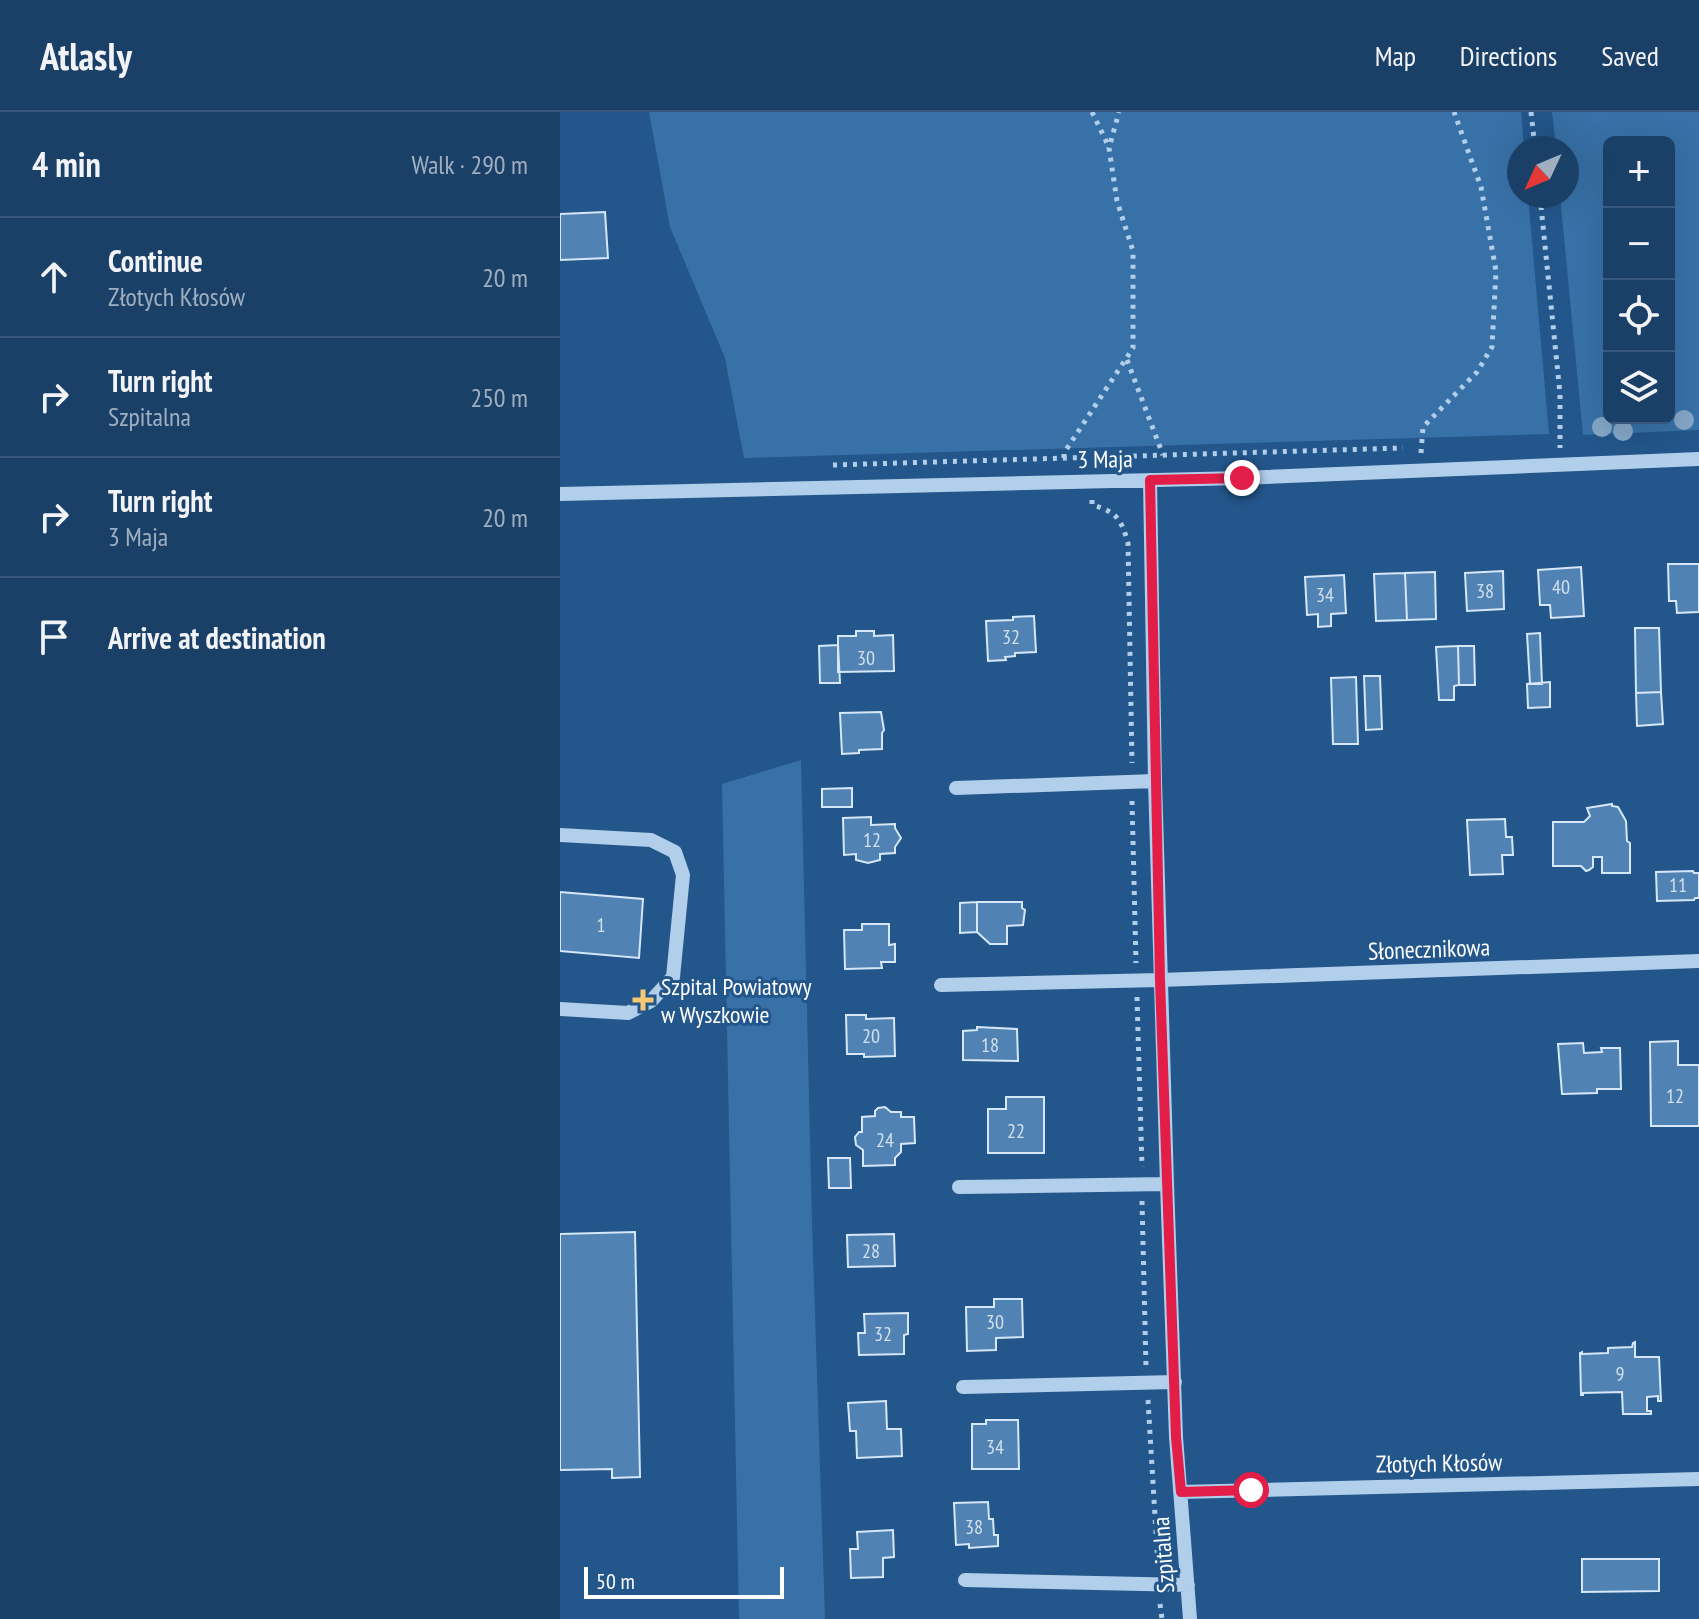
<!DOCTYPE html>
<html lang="en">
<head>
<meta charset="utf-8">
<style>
  :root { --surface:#1a4068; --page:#274b71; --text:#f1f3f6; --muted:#9fafc0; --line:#38597c }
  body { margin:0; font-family:"PT Sans Narrow",sans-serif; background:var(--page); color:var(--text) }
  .controls { position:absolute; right:24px; top:24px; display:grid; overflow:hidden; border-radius:12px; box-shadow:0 8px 32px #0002 }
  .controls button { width:72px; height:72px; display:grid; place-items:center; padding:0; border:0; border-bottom:2px solid var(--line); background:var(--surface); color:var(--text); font:40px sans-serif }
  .compass { position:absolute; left:947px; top:24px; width:72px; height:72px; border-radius:50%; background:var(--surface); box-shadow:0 8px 32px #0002; rotate:226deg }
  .scale { position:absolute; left:24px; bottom:20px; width:200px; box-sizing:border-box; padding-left:8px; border:4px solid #fff; border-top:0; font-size:22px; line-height:28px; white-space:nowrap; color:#fff; -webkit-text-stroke:6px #23568b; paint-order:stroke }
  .stop { position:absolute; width:24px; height:24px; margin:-18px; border:6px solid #e11d48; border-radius:50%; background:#fff }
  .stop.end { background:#e11d48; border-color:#fff; box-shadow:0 2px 8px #0008 }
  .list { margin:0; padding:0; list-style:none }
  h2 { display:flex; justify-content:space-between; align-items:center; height:104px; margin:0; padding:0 32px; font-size:34px }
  h2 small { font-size:26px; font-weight:400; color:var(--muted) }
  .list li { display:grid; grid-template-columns:52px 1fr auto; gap:24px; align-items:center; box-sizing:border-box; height:120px; padding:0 32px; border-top:2px solid var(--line) }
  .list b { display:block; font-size:30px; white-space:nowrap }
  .list p { margin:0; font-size:26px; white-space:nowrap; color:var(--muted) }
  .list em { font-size:26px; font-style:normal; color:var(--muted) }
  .icon { flex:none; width:44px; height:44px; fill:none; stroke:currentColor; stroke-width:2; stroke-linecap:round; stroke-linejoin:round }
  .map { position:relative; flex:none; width:1139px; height:1507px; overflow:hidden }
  header { display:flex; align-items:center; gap:48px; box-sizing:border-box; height:112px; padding:0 40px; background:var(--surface); border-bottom:2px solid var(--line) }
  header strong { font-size:38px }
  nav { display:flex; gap:44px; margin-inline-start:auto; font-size:28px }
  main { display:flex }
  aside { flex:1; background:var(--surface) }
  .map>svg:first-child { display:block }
  .green { fill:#3871a7; fill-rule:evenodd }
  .building { fill:#5082b3; stroke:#d5e7f8; stroke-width:2 }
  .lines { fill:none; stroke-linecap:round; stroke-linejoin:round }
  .path { stroke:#b1ceea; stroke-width:5; stroke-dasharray:4 6; stroke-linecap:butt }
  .minor { stroke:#b1ceea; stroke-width:14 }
  .tree { fill:#85a6c7 }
  .route { stroke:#e11d48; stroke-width:10 }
  .poi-dot { fill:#f5c874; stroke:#23568b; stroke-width:3 }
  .labels { text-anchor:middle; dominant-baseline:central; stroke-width:6; stroke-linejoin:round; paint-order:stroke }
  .number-label { font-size:20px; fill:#d3e0ec }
  .street-label { font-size:24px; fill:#fff; stroke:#23568b }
  .poi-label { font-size:24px; fill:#fff; stroke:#23568b; text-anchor:start }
</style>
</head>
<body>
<header>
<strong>Atlasly</strong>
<nav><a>Map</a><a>Directions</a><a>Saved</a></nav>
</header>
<main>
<aside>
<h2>4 min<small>Walk · 290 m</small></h2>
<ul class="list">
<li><svg class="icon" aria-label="ahead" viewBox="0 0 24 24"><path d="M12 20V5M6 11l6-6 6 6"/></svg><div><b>Continue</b><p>Złotych Kłosów</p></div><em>20 m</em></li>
<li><svg class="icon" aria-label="right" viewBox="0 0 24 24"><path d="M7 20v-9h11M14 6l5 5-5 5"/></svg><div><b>Turn right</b><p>Szpitalna</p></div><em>250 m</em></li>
<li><svg class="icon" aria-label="right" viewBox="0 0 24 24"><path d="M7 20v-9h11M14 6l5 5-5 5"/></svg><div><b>Turn right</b><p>3 Maja</p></div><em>20 m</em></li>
<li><svg class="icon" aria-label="arrive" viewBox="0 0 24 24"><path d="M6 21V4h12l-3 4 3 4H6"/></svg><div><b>Arrive at destination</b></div></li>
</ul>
</aside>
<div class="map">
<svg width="1139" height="1507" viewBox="0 0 1139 1507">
  <rect width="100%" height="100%" fill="#23568b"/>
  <path class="green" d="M89 0H961L964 36H959V84H968L989 322 184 346 165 246 110 115Z
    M992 0H1139V318L1023 323 1000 84H1007V36H996ZM1109 30V306H1049V30Z
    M241 648 252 1111 265 1507H179L162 672Z"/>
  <path class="building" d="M45 100 48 146 0 148V102Z
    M1108 452H1139V500L1117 501 1116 489H1109Z
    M1021 455 1024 504 991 506 990 493H980L978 458Z
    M943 459 944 497 907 499 905 461Z
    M875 460 876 507 847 508 845 461Z
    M845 461 847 508 816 509 814 462Z
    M784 463 786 501 771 502V514L758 515V502L747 503 745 465Z
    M474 504 476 540 455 541V544L445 545 446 548 428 549 426 509 453 508V505Z
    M1075 516H1099L1101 580 1076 581Z
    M296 519H314V524L333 523 334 559 278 560V524H296Z
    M980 521 982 572H970L967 522Z
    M278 533 280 571H260L259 534Z
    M898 534H914L915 573H899Z
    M898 534 899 573 894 574V588H879L876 535Z
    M804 564H820L822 617 806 618Z
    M796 565 798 632H773L771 566Z
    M990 570V595L968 596 967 572Z
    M1101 580 1103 612 1077 614 1076 581Z
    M321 600 324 618 322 621V637L299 638V641L282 642 280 601Z
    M292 676V695H262V677Z
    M1052 692V694L1058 695 1066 709 1067 729 1070 731V761H1042V745H1033V755L1029 758 1026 759 1021 754H993V710H1024L1030 704 1027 696Z
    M311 705V713L335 712V716L341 726 335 735V741L320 742V748L308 751 296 748V742L284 743 283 706Z
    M945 707 946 725H952L953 743H942L943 762 910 763 907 708Z
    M1133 759 1134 761H1139V786H1135L1134 788 1097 789 1096 760Z
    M0 780 83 787 79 846 0 839Z
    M417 790V820L400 821V791Z
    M417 790H462V796L465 798 463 813 447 814V832H430L417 820Z
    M302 812H329V833L335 832V850H321L322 856 285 857 284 818H302Z
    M286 903H306V907L334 906 335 944 304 945V942H287Z
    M417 915 457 917 458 949 403 948V919L417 918Z
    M1118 929V953H1139V1014H1091L1090 930Z
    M1023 931 1024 941 1042 940 1041 936H1060L1061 977H1037V981L1002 982 998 932Z
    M446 985H484V1041H428V997H446Z
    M325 995 331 1000H341V1005H354L355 1031 341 1032V1040L335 1046V1053L303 1054V1038L296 1033 295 1025 299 1020H302V1005L315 1004V999L318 996Z
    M268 1046H290L291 1076H269Z
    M75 1120 80 1365 52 1366V1357L0 1358V1122Z
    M334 1122 335 1154 288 1155 287 1123Z
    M434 1187H462L463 1225 436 1226V1238L407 1239 406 1195H434Z
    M348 1201V1222L344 1223V1242L299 1243 298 1221H305L304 1202Z
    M1075 1230V1245H1099L1101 1289H1098V1284L1087 1285V1299H1091V1302H1063L1062 1280 1023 1281V1283H1021L1020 1241 1022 1240V1242L1048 1241V1236L1072 1235 1073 1231Z
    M326 1289 327 1317H341L342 1344 297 1346 296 1319H290L288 1291Z
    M426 1308H458L459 1357H412V1312H426Z
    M428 1390 429 1407H433L434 1423H438V1434L409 1436V1432L396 1433 394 1391Z
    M333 1418 334 1445 323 1446V1465L291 1466 290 1437H298L297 1420Z
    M1022 1447H1099V1479L1022 1480Z"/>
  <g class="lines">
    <path class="path" d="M532 0 549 35
      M971 0 975 36
      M980 84 1000 282V336
      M567 248 603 343
      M861 341 863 315 917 260 932 235 936 159 921 75 894 0
      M504 346V341L573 236V139L557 89 549 36 559 0
      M273 353 843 336
      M532 388V393C557 400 561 407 568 431L572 651
      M572 689 576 851
      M577 885 582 1055
      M582 1089 586 1255
      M588 1288 598 1454
      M600 1492 602 1507"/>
    <path class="minor" d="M590 368 595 669 607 1072 616 1325 630 1507
      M0 382 682 366 1139 347
      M396 676 595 669
      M0 723 91 728 115 740 123 763 113 865 91 889 68 901 0 897
      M381 873 600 868 1139 849
      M399 1075 607 1072
      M403 1275 615 1270
      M621 1380 1139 1367
      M405 1468 628 1473"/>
  </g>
  <g class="tree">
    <circle cx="1124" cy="308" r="10"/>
    <circle cx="1042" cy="315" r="10"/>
    <circle cx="1063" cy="319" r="10"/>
  </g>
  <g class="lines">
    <path class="route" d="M682 366 590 368 600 868 616 1325 621 1380 691 1378"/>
  </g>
  <path class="poi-dot" d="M79 876h8v8h8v8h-8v8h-8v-8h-8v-8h8z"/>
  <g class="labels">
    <g class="number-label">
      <text x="1001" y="475">40</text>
      <text x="925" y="479">38</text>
      <text x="765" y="483">34</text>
      <text x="451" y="525">32</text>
      <text x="306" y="546">30</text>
      <text x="312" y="728">12</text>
      <text x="1118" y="773">11</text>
      <text x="41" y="813">1</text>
      <text x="311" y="924">20</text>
      <text x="430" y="933">18</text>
      <text x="1115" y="984">12</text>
      <text x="456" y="1019">22</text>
      <text x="325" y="1028">24</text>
      <text x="311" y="1139">28</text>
      <text x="435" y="1210">30</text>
      <text x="323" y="1222">32</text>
      <text x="1060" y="1262">9</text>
      <text x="435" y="1335">34</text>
      <text x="414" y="1415">38</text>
    </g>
    <g class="street-label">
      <text transform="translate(545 347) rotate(-1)">3 Maja</text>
      <text transform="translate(869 837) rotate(-2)">Słonecznikowa</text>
      <text transform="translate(879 1351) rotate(-1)">Złotych Kłosów</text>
      <text transform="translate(603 1443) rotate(-94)">Szpitalna</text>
    </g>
    <g class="poi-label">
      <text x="101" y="874">Szpital Powiatowy<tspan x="101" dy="28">w Wyszkowie</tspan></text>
    </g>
  </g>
</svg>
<div class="controls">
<button>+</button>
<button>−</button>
<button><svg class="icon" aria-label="locate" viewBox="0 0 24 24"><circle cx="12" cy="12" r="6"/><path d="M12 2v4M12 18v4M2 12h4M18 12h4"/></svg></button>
<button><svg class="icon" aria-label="layers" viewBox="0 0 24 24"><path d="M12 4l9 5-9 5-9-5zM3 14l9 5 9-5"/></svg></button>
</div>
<svg class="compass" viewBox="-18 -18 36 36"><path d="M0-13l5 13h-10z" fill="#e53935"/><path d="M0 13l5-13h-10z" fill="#9fafc0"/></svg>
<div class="scale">50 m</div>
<div class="stop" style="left:691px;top:1378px"></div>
<div class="stop end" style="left:682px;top:366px"></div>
</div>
</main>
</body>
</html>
